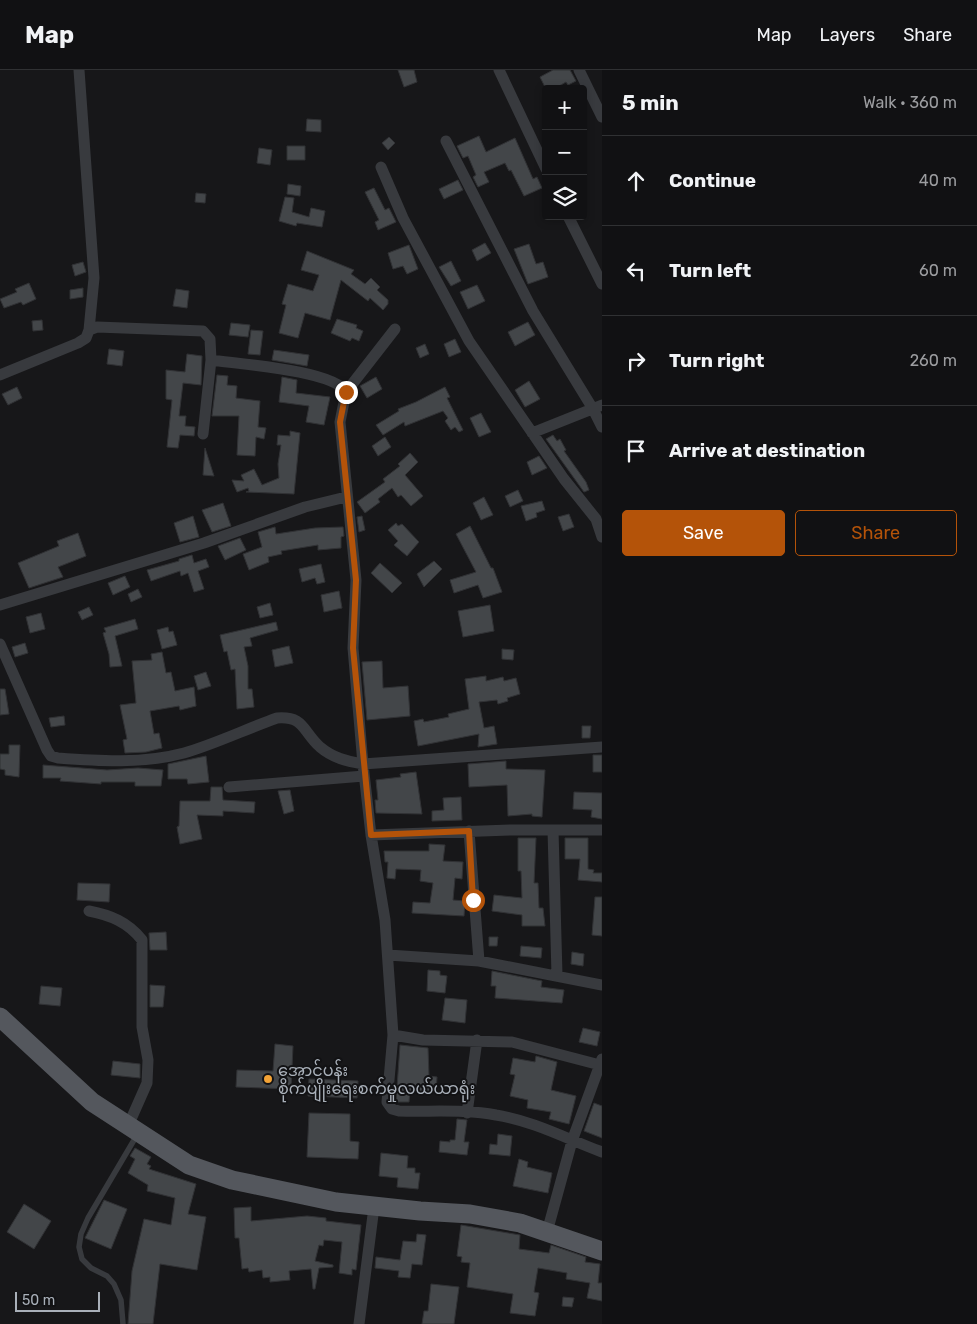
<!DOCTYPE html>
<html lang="en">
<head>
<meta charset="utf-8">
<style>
  :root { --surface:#111113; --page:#1e1f21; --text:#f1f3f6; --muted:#9c9da0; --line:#303133; --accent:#b45309 }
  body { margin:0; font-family:Rubik,"Noto Sans Myanmar",sans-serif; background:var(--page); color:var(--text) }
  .controls { position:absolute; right:15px; top:15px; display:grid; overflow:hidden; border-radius:5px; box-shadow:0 2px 8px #0003 }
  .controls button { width:45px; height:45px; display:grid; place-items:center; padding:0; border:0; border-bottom:1px solid var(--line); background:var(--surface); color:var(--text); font:25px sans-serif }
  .scale { position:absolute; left:15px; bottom:12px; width:85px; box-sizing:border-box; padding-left:5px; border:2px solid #a9b0b9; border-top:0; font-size:14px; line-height:18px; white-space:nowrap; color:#a9b0b9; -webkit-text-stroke:4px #121214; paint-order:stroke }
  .stop { position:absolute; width:15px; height:15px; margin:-11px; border:4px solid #b45309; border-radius:50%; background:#fff }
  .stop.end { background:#b45309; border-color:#fff; box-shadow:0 1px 5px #0008 }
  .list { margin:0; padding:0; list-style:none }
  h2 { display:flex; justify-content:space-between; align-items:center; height:65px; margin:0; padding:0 20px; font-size:21px }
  h2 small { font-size:16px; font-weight:400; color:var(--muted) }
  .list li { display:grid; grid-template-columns:32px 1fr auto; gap:15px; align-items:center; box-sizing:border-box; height:90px; padding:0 20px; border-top:1px solid var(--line) }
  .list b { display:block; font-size:19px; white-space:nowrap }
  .list em { font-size:16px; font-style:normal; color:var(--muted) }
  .actions { display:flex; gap:10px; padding:15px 20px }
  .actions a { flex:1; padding:11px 0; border:1px solid var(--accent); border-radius:5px; text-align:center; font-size:18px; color:var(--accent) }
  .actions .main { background:var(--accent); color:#fff }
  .icon { flex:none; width:28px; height:28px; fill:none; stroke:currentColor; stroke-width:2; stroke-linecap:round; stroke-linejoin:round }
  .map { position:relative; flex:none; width:602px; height:1254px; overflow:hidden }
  header { display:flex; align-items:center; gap:30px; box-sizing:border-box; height:70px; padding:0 25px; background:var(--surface); border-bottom:1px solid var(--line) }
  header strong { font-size:24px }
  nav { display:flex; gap:28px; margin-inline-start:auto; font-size:18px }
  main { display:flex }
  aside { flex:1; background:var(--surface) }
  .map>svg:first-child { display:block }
  .building { fill:#434649; stroke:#313235 }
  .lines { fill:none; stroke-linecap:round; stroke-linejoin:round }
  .service { stroke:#383a3e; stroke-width:5.5 }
  .minor { stroke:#383a3e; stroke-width:11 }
  .primary { stroke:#54575d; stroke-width:19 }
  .route { stroke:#b45309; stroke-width:6 }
  .poi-dot { fill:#f3a336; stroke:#121214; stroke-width:2 }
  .labels { text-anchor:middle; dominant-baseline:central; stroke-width:4; stroke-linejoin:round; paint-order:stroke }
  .poi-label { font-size:16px; fill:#a9b0b9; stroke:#121214; text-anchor:start }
</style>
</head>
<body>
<header>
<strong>Map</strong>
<nav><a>Map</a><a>Layers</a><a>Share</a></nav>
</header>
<main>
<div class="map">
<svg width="602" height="1254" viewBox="0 0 602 1254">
  <rect width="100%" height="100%" fill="#171719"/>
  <path class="building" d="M398 0H414L417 12 404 17Z
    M553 0H570L576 11 568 15 566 12 554 19H546L540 7Z
    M307 49 321 50V62L306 61Z
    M479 66 486 82 515 68 533 109 537 107 542 118 524 126 511 100 509 101 505 93 484 102 489 112 478 117 473 107 476 105 468 86 463 88 457 76Z
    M389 67 395 73 388 80 382 73Z
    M287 76H305V90H287Z
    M259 78 272 80 270 95 257 93Z
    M458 110 463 120 444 129 439 119Z
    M288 114 301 116 300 126 287 124Z
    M374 118 385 140 389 138 396 152 378 160 375 152 379 150 365 122Z
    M196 123 206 124 205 133 195 132Z
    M285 127 294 128 292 142 309 147 311 138 325 141 322 157 297 153 296 156 279 151Z
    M485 173 491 183 477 191 472 180Z
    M529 174 536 194 543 192 548 207 528 214 514 179Z
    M409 175 418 199 407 204 403 196 393 199 388 183Z
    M307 181 354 200 351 204 365 214 371 208 380 217 377 220 388 230V234L383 240 370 228 368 231 341 210 330 250 305 243 298 268 279 263 286 235 282 234 288 214 313 221 319 205 301 200Z
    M451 191 461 211 451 216 439 197Z
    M83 192 86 202 75 206 72 195Z
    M29 213 36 229 23 235 21 232 4 238 0 229 17 222 15 219Z
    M477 215 485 231 468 239 460 222Z
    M83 218V227L70 229V220Z
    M176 219 189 221 187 238 173 236Z
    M337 249 357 255 356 258 363 261 359 271 352 268 350 271 331 263Z
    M42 250 43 260 33 261 32 251Z
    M528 252 535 265 515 276 508 262Z
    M231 253 250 255 248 267 229 265Z
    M251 260 263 261 260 285 248 284Z
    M455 269 461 282 449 287 444 274Z
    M425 274 429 284 420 288 416 278Z
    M109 279 124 281 122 296 107 294Z
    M274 280 309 285 307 296 272 290Z
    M187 284 202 286 201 315 183 313 179 346H186L185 356 195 357 194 366 180 365 178 378 167 377 172 330 166 329V300L185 302Z
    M217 305 228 306 227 315 237 316 236 328 260 331 258 357 266 358 264 369 256 367 255 386 237 385 239 346H212Z
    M282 307 297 310 296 323 330 327 324 355 306 352 309 336 279 332Z
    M376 307 382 319 367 328 360 316Z
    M529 311 540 329 525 337 515 320Z
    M17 317 22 328 8 335 2 324Z
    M445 317 450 327 447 328 463 360 459 362 455 357 451 360 445 351 448 348 443 341 405 356 404 352 383 365 376 355 399 341 398 339 416 332Z
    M481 343 491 362 479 367 470 348Z
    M290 361 300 363 294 424 246 422 249 421 248 418 237 422 232 410 244 411 241 405 254 399 262 415 279 408 278 394 281 375H277L278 365 290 366Z
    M553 365 557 371 560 369 566 380 564 381 586 412 589 420 584 422 546 369Z
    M385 367 391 377 378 386 372 376Z
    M205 378 214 406 203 405Z
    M410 383 418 392 405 405 423 426 411 436 401 425 398 427 392 418 378 429 380 432 365 443 357 432 385 412 383 409 400 396 398 394Z
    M539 386 547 398 532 405 527 392Z
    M518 420 523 431 510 437 505 426Z
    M484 427 493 445 481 450 473 433Z
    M542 431 545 440 536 443 537 447 526 451 521 436Z
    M223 433 231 456 212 462 202 440Z
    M569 444 574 457 563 461 558 447Z
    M193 446 199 467 180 472 174 453Z
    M362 446 365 460 359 462 357 447Z
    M396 453 398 456 402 454 419 472 407 486 394 475 398 471 388 460Z
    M470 456 491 498H493L502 522 483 528 478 515 454 523 450 510 476 502 456 464Z
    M275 457 276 464 315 458 343 457 344 466 341 467V478L318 480V475L281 481 282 484 268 487 269 492 249 500 243 484 262 477 258 462Z
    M78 463 86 486 58 497 63 507 29 518 18 493 59 476 57 471Z
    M240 468 246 480 225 490 218 476Z
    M192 485 194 493 206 489 209 497 198 501 204 519 194 522 188 503 181 506 180 501 151 511 147 500 179 491V489Z
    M434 491 442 499 424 517 417 504Z
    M380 493 402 513 392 523 371 503Z
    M321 494 325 512 317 514 315 508 302 512 299 499Z
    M125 506 130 517 113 525 108 513Z
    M138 519 142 527 131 532 128 524Z
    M339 521 342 538 324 542 321 525Z
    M270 533 273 545 260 548 257 537Z
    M490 535 494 561 463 567 458 541Z
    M89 537 93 545 82 550 78 542Z
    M41 543 45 559 30 563 26 547Z
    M135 549 138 559 115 566 122 596 110 597 109 584 103 563 106 562 104 558Z
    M276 552 278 560 250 568 252 576 244 577 248 596V619H252L254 637 237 639 235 599 231 600 227 581 224 582 220 565Z
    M168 557 169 562 173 561 177 575 162 579 157 560Z
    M25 573 28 583 15 587 12 577Z
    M289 576 293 593 275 597 272 580Z
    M502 579 514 580 513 590 502 589Z
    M162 582 166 603 171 602 175 621 194 617 196 636 180 640 179 636 150 641 154 664 159 663 162 678 146 682 125 683 123 670 127 669 120 635 136 633 132 591 152 590 151 584Z
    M382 591 383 618 408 616 410 646 367 650 362 592Z
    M206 602 211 616 198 620 194 606Z
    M486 606V611L503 607 504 611 516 608 520 624 507 628 508 631 498 634 497 630 479 632 484 658 494 656 497 674 478 677 479 664 418 676 414 651 423 649 424 652 449 647 448 644 469 639 465 609Z
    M0 619H5L9 644 0 645Z
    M64 646 65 655 51 657 49 648Z
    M582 656H591L590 668H582Z
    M9 675H20L19 707 5 705V700L0 699V684H9Z
    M593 685H602V702H593Z
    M206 686 209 712 188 714 187 709H168V694Z
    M506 691V699L545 700 542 747 532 746V744L508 746 507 715 469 717 468 694Z
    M43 695 107 700 138 698 163 700 161 716H135V712H101V714L60 711 61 708H43Z
    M416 702 422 744 376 743 375 730H378L376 710 401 707 400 704Z
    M211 717H222L223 730 255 732 254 743 223 741V746L197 745 202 769 180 774 177 757 179 756 180 731H210Z
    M290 720 294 741 284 744 278 721Z
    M574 722 602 723V749L591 747 592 740 573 739Z
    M461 727 462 750 432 751V741L444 740 443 728Z
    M518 768H536L534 813H538L539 838H543L545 856H522V845L492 841 494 825 522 828 521 801H518Z
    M565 768H588V799L594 800 593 803H602V812L578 810 580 789H565Z
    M429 774 445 775 443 791 463 792 462 809 455 808 453 830 465 831 464 846 412 843 413 832 430 833 433 813 420 811 421 800 396 799 395 809 387 808 388 792H385L384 781H429Z
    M78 813 110 814 109 832 77 830Z
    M595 827H602V866L592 865Z
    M166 862 167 880H150L149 863Z
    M489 867H498L497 876H489Z
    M521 876 542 878 541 888 520 886Z
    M572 882 584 884 583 896 571 894Z
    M428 900 440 901V905L447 906 445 923 427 921Z
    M492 901 542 911 541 917 564 920 562 933 495 928 496 916H491Z
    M150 915 165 916 163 937H150Z
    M41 916 62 918 60 936 39 934Z
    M445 928 467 930 465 953 442 950Z
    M583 958 600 962 597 976 579 972Z
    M275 974 293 976 291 1019 236 1017 237 1000 273 1001Z
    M400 975 428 978 429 1006 437 1007 436 1022 410 1021 409 1032H396Z
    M536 986 557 992 551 1020 576 1026 569 1054 549 1049 551 1042 527 1038 528 1030 510 1026 515 1005 510 1004 513 988 535 992Z
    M113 991 140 994V1008L111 1005Z
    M309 1009 358 1011 357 1028 308 1026Z
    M594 1033 602 1036V1068L584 1061Z
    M309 1043 350 1044V1071L359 1072 358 1089 307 1087Z
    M457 1049 467 1050 464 1072H469L467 1085 439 1082 440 1071 450 1072V1070H455Z
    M498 1064 512 1066 510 1086 489 1084 490 1074 497 1075Z
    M135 1078 151 1087 147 1094 151 1096 149 1099 196 1114 188 1144 206 1147 197 1200 160 1194 153 1254H128L132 1201 144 1149 171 1155 175 1128 147 1121 148 1115 128 1103 135 1089 130 1086Z
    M381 1083 408 1086 407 1098H415V1103H420L418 1119 397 1117 398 1108 379 1106Z
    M519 1089 528 1092 527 1097 552 1103 548 1123 513 1116Z
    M104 1130 127 1139 111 1179 85 1168Z
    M24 1134 51 1151 34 1179 7 1162Z
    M251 1137V1151L307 1146 326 1148V1151L361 1155 356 1200 352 1199V1205L339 1203 342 1172 324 1170 323 1176 319 1175 315 1191 333 1195V1197L319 1198 315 1219H313L311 1199 289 1201 290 1210 270 1212V1207L263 1208 262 1200 249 1202 248 1198 242 1199 239 1168H235L234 1138Z
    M461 1155 520 1165 519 1179 549 1183 551 1175 586 1187 585 1192 600 1194 598 1213H602V1231L587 1228 590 1213 566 1209 567 1203 538 1198 534 1222 539 1223 535 1246 510 1243 513 1224 467 1217 470 1193 461 1192 462 1187 457 1186Z
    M417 1164 426 1165 422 1195 412 1194 410 1208 398 1207 399 1201 375 1198 376 1187 400 1190 403 1171 416 1172Z
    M431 1214 459 1217 454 1254H422L424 1241H428Z
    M563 1227 574 1228 572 1237 562 1236Z"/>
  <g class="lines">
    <path class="service" d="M123 1254 121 1230 114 1214 107 1206 91 1198 82 1189 79 1177 81 1164 88 1148 137 1065"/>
    <path class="minor" d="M79 0 94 208 89 260
      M499 0 546 99
      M579 0 602 47
      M446 71 533 241 593 339 602 357
      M381 97 403 148 469 271 564 409 596 449 602 467
      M568 146 602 214
      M395 259 346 322 340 352 356 510 353 578 363 694 371 765 385 850 393 965 387 1032 392 1039 399 1041C430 1042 466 1039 496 1045 534 1051 567 1069 602 1082
      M211 290C237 294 333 300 346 322
      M0 305 78 273 86 268 89 260 97 257 203 261 210 269 211 290 203 364
      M532 363 602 335
      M0 535 204 473 305 437 346 427
      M0 574 47 680 51 686 58 688C99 691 143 694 184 683 215 674 246 659 277 648 305 646 302 661 320 677 333 688 346 691 363 694L602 677
      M229 717 364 706
      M553 760 557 905
      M469 761 479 891
      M371 765 510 760H602
      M89 841C110 845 128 852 142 870V957L148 990 147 1013 128 1056
      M388 885 479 891 602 915
      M393 965 423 970 512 972 600 995
      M467 1043 477 970
      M547 1162 572 1071 602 989
      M359 1254 374 1137"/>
    <path class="primary" d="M0 947 92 1032 189 1095 232 1110 336 1132 420 1141 470 1144 520 1153 602 1181"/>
  </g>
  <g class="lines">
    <path class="route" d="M346 322 340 352 356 510 353 578 371 765 469 761 473 830"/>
  </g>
  <circle class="poi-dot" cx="268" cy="1009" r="5"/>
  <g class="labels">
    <g class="poi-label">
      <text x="278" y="1000">အောင်ပန်း<tspan x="278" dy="18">စိုက်ပျိုးရေးစက်မှုလယ်ယာရုံး</tspan></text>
    </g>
  </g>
</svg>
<div class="controls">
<button>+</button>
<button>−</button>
<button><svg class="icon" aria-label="layers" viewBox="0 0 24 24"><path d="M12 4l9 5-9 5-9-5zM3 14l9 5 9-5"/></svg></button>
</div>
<div class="scale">50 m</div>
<div class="stop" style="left:473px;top:830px"></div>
<div class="stop end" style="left:346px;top:322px"></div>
</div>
<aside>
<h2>5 min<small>Walk · 360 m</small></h2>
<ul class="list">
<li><svg class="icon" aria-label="ahead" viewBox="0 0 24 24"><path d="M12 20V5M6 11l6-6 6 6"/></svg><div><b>Continue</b></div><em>40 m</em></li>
<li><svg class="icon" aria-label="left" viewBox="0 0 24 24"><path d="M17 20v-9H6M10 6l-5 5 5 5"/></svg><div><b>Turn left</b></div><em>60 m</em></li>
<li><svg class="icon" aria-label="right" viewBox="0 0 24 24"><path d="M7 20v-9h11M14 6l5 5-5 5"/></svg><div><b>Turn right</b></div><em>260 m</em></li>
<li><svg class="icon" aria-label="arrive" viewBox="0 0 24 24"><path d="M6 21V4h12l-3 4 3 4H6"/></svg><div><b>Arrive at destination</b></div></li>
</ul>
<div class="actions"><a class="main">Save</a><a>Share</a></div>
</aside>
</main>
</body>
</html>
